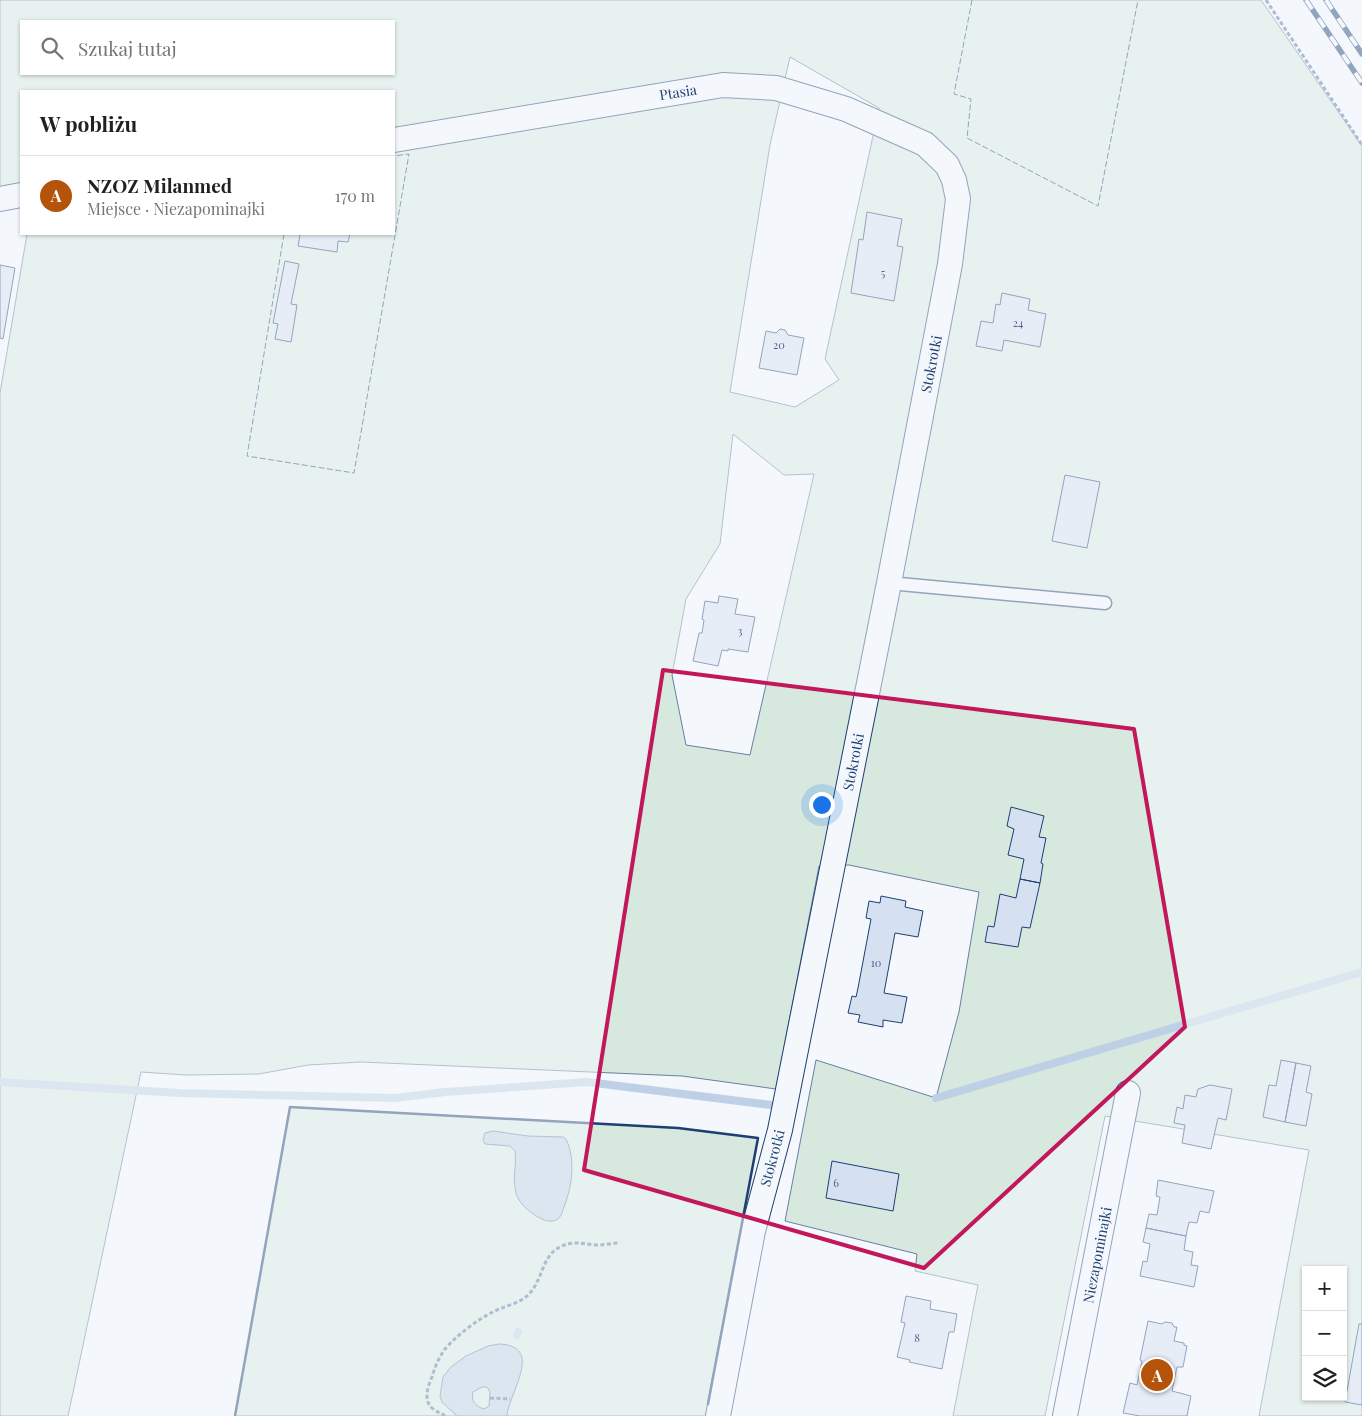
<!DOCTYPE html>
<html lang="pl">
<head>
<meta charset="utf-8">
<style>
  :root { --surface:#fff; --page:#f2f2f2; --text:#202124; --muted:#757577; --line:#e0e0e0; --accent:#b45309 }
  body { margin:0; font-family:"Playfair Display",serif; background:var(--page); color:var(--text) }
  .controls { position:absolute; right:15px; bottom:15px; display:grid; overflow:hidden; border-radius:0px; box-shadow:0 1px 4px #0004 }
  .controls button { width:45px; height:45px; display:grid; place-items:center; padding:0; border:0; border-bottom:1px solid var(--line); background:var(--surface); color:var(--text); font:25px sans-serif }
  .you { position:absolute; left:821px; top:804px; width:18px; height:18px; margin:-12px; border:4px solid #fff; border-radius:50%; background:#1a73e8; box-shadow:0 0 0 8px #1a73e833 }
  .badge { display:grid; place-items:center; width:32px; height:32px; border-radius:50%; background:var(--accent); color:#fff; font-size:16px; font-weight:700 }
  .pin { position:absolute; translate:-50% -50%; border:2px solid #fff; box-shadow:0 1px 5px #0006 }
  .list { margin:0; padding:0; list-style:none }
  h2 { display:flex; justify-content:space-between; align-items:center; height:65px; margin:0; padding:0 20px; font-size:21px }
  h2 small { font-size:16px; font-weight:400; color:var(--muted) }
  .list li { display:grid; grid-template-columns:32px 1fr auto; gap:15px; align-items:center; box-sizing:border-box; height:80px; padding:0 20px; border-top:1px solid var(--line) }
  .list b { display:block; font-size:19px; white-space:nowrap }
  .list p { margin:0; font-size:16px; white-space:nowrap; color:var(--muted) }
  .list em { font-size:16px; font-style:normal; color:var(--muted) }
  .icon { flex:none; width:28px; height:28px; fill:none; stroke:currentColor; stroke-width:2; stroke-linecap:round; stroke-linejoin:round }
  .map { position:relative; flex:none; width:1362px; height:1416px; overflow:hidden }
  .search { position:absolute; background:var(--surface); box-shadow:0 1px 4px #0004; left:20px; top:20px; width:375px; height:55px; display:flex; align-items:center; gap:12px; box-sizing:border-box; padding:0 18px; border-radius:0px; color:var(--muted); font-size:19px }
  .panel { position:absolute; background:var(--surface); box-shadow:0 1px 4px #0004; left:20px; top:90px; width:375px; height:145px; border-radius:0px }
  .map>svg:first-child { display:block }
  .green { fill:#d7e8df; stroke:#687fa3; fill-rule:evenodd }
  .water { fill:#bed0e5; stroke:#687fa3; fill-rule:evenodd }
  .lines { fill:none; stroke-linecap:round; stroke-linejoin:round }
  .stream { stroke:#bed0e5; stroke-width:8 }
  .building { fill:#d5e0f0; stroke:#1d3f73 }
  .lane-casing { stroke:#1d3f73; stroke-width:15 }
  .street-casing { stroke:#1d3f73; stroke-width:26 }
  .path { stroke:#5e769c; stroke-width:3; stroke-dasharray:4 2.5; stroke-linecap:butt }
  .lane { stroke:#f4f7fb; stroke-width:12 }
  .street { stroke:#f4f7fb; stroke-width:24 }
  .rail-casing { stroke:#1d3f73; stroke-width:5.5 }
  .rail { stroke:#f4f7fb; stroke-width:4; stroke-dasharray:11; stroke-linecap:butt }
  .fence { stroke:#1d3f73; stroke-width:1; stroke-dasharray:6 2.5; stroke-linecap:butt }
  .wall { stroke:#1d3f73; stroke-width:2.5 }
  .marked { fill:none; stroke:#c2185b; stroke-width:4; stroke-linejoin:round }
  .labels { text-anchor:middle; dominant-baseline:central; stroke-width:4; stroke-linejoin:round; paint-order:stroke }
  .number-label { font-size:11px; fill:#4b6792 }
  .street-label { font-size:14px; fill:#1d3f73; stroke:#f4f7fb }
</style>
</head>
<body>
<div class="map">
<svg width="1362" height="1416" viewBox="0 0 1362 1416">
  <rect width="100%" height="100%" fill="#f4f7fb"/>
  <path class="green" d="M0 0H1261L1362 146V1416H1259L1309 1150 1105 1116 1045 1416H953L978 1285 915 1271 917 1254 785 1221 816 1060 936 1098 959 1012 979 892 849 865 819 866 776 1089 682 1076 361 1062 308 1065 259 1074 186 1075 141 1072 68 1416H0V393L27 234H394V91H21V186L0 189ZM21 21H394V74H21ZM790 57 879 108 825 359 839 380 795 407 730 392 770 145ZM733 434 784 475 814 474 750 755 686 745 672 675 686 599 720 544ZM1306 1270H1343V1397H1306Z
    M290 1107 678 1128 758 1138 706 1416H235Z"/>
  <path class="water" d="M493 1131 528 1136 563 1137 566 1139C576 1160 572 1186 564 1207 562 1212 561 1220 553 1221 548 1222 540 1219 535 1215 527 1210 519 1203 516 1193 512 1178 517 1165 515 1151L510 1146 485 1144 483 1140 485 1133Z
    M499 1344C545 1346 509 1392 507 1416H457L442 1402 440 1396 443 1377 451 1367 466 1356 488 1346ZM482 1387H487L490 1392 489 1406 484 1409C475 1406 471 1401 473 1392Z"/>
  <g class="lines">
    <path class="stream" d="M0 1082 179 1093 395 1098 445 1092 587 1082 771 1105
      M936 1098 1362 972
      M517 1335 518 1332"/>
  </g>
  <path class="building" d="M867 212 902 219 897 246 903 247 894 301 851 293 859 239 863 240Z
    M300 234H350L348 242 338 241 337 252 298 246Z
    M285 261 299 264 291 304 297 305 291 342 275 339 278 324 273 323Z
    M0 265 15 268 3 339 0 338Z
    M1002 293 1030 299 1028 310 1046 314 1040 347 1004 340 1002 351 976 346 981 321 993 323 996 304 1000 305Z
    M780 329 785 330 788 335 804 338 797 375 759 368 766 331 776 333Z
    M1065 475 1100 482 1087 548 1052 541Z
    M719 596 738 599 735 614 755 617 748 652 728 649V651L722 650 718 666 693 661 699 633H702L704 620 702 619 705 601 718 603Z
    M1011 807 1044 816 1039 837 1046 838 1041 863 1043 864 1040 883 1020 879 1024 859 1008 855 1014 829 1007 826Z
    M1020 879 1040 883 1030 928 1022 927 1018 947 985 942 988 926 994 927 1000 894 1016 898Z
    M881 896 906 901 905 907 923 911 918 937 895 933 884 993 907 997 902 1023 883 1020V1027L858 1022 860 1015 848 1013 852 996 856 997 858 988 871 919 866 918 869 901 880 903Z
    M1281 1060 1296 1063 1285 1122 1263 1117 1269 1085 1276 1086Z
    M1296 1063 1311 1066 1306 1092 1312 1094 1306 1126 1285 1122Z
    M1210 1085 1232 1089 1226 1120 1218 1118 1211 1149 1182 1143 1185 1125 1174 1123 1177 1107 1183 1109 1185 1095 1196 1097 1198 1089Z
    M832 1161 899 1174 893 1211 826 1198Z
    M1158 1180 1214 1191 1209 1213 1200 1211 1197 1223 1189 1222 1186 1236 1146 1228 1149 1214 1157 1215 1160 1197 1156 1196Z
    M1146 1228 1186 1236 1184 1250 1193 1252 1191 1265 1198 1266 1194 1287 1140 1276 1143 1261 1147 1262 1150 1244 1143 1242Z
    M906 1296 931 1301 930 1309 957 1314 954 1332H949L942 1369 909 1362 910 1360 897 1357 905 1323 901 1322Z
    M1148 1321 1162 1324 1165 1322 1172 1323 1174 1327H1177L1174 1341 1184 1343V1345L1187 1346 1183 1367H1177L1172 1391 1191 1396 1187 1416H1140L1123 1413 1130 1383 1137 1385 1142 1361 1140 1360Z
    M1359 1324H1362V1405L1345 1402Z"/>
  <g class="lines">
    <g class="lane-casing">
      <path id="lane" d="M889 583 1105 603"/>
    </g>
    <g class="street-casing">
      <path id="street" d="M394 140 723 85 776 88 846 109 925 144 947 165 954 180 958 199 950 264 889 583 780 1130 753 1231 718 1416
        M0 199 21 195
        M1065 1416 1128 1093"/>
    </g>
    <path class="path" d="M1266 0 1362 145
      M490 1398 510 1399
      M445 1416C441 1413 436 1412 432 1408 423 1400 428 1386 432 1377 435 1367 439 1357 445 1349 456 1336 478 1319 493 1312 504 1306 518 1304 527 1296 543 1282 541 1256 560 1247 572 1240 584 1244 597 1245 604 1245 612 1243 620 1243"/>
    <use href="#lane" class="lane"/>
    <use href="#street" class="street"/>
    <g class="rail-casing">
      <path id="rail" d="M1306 0 1362 83
        M1326 0 1362 54"/>
    </g>
    <use href="#rail" class="rail"/>
    <path class="fence" d="M972 0 954 94 971 99 967 138 1098 206 1138 0
      M284 234 247 456 354 473 409 154 394 156"/>
    <path class="wall" d="M235 1416 290 1107 678 1128 758 1138 708 1404"/>
  </g>
  <path d="M0 0H1362V1416H0ZM663 670 1134 729 1185 1027 924 1268 584 1170Z" fill="#f4f7fb" fill-opacity=".55" fill-rule="evenodd"/>
  <path class="marked" d="M663 670 1134 729 1185 1027 924 1268 584 1170Z"/>
  <g class="labels">
    <g class="number-label">
      <text x="883" y="272">5</text>
      <text x="1018" y="322">24</text>
      <text x="779" y="344">20</text>
      <text x="740" y="630">3</text>
      <text x="876" y="962">10</text>
      <text x="836" y="1182">6</text>
      <text x="917" y="1337">8</text>
    </g>
    <g class="street-label">
      <text transform="translate(678 92) rotate(-9)">Ptasia</text>
      <text transform="translate(931 364) rotate(-79)">Stokrotki</text>
      <text transform="translate(853 762) rotate(-79)">Stokrotki</text>
      <text transform="translate(772 1158) rotate(-75)">Stokrotki</text>
      <text transform="translate(1097 1255) rotate(-79)">Niezapominajki</text>
    </g>
  </g>
</svg>
<div class="controls">
<button>+</button>
<button>−</button>
<button><svg class="icon" aria-label="layers" viewBox="0 0 24 24"><path d="M12 4l9 5-9 5-9-5zM3 14l9 5 9-5"/></svg></button>
</div>
<div class="you"></div>
<div class="pin badge" style="left:1157px;top:1375px">A</div>
<div class="search"><svg class="icon" aria-label="search" viewBox="0 0 24 24"><circle cx="10" cy="10" r="6"/><path d="M15 15l6 6"/></svg>Szukaj tutaj</div>
<section class="panel">
<h2>W pobliżu<small></small></h2>
<ul class="list">
<li><span class="badge">A</span><div><b>NZOZ Milanmed</b><p>Miejsce · Niezapominajki</p></div><em>170 m</em></li>
</ul>
</section>
</div>
</body>
</html>
